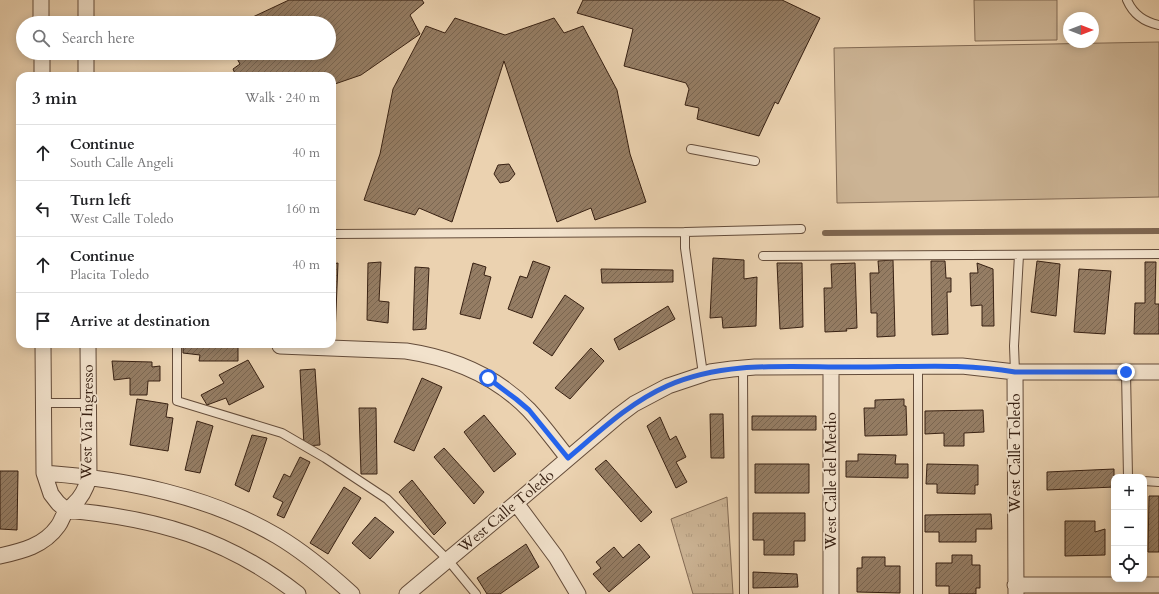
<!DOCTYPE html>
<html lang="en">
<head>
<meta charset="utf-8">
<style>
  :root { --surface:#fff; --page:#f2f2f2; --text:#202124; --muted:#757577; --line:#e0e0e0 }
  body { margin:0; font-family:Cardo,serif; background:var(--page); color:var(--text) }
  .controls { position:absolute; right:12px; bottom:12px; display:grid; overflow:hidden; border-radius:8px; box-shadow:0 2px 10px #0003 }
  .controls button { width:36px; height:36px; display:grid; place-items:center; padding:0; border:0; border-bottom:1px solid var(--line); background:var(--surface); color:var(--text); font:20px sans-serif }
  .compass { position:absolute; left:1063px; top:12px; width:36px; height:36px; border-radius:50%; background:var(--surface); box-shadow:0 2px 10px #0003; rotate:90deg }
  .stop { position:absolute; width:12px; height:12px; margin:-9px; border:3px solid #2563eb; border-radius:50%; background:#fff }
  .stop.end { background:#2563eb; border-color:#fff; box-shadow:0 1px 4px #0008 }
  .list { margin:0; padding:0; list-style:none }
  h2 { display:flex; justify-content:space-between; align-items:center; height:52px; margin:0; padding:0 16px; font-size:17px }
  h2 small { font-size:13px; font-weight:400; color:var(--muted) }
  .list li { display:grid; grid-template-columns:26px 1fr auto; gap:12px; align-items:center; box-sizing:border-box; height:56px; padding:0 16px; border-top:1px solid var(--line) }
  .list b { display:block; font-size:15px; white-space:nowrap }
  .list p { margin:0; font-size:13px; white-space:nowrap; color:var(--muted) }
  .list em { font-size:13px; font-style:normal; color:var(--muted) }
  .icon { flex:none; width:22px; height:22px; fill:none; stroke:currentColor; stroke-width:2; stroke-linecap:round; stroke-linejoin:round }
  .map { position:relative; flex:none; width:1159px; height:594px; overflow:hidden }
  .search { position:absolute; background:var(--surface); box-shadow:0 2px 10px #0003; left:16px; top:16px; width:320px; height:44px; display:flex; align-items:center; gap:10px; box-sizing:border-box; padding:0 14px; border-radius:22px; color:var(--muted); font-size:15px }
  .panel { position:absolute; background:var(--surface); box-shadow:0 2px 10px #0003; left:16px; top:72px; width:320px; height:276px; border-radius:12px }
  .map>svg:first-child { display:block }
  .park { fill:url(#park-tufts); stroke:#826a54 }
  .garden { fill:#ccb495; stroke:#826a54 }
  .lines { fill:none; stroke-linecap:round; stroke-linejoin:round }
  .stream { stroke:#7e6650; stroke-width:6 }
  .building { fill:url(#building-hatch); stroke:#372012 }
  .service-casing { stroke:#644c3a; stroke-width:10 }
  .minor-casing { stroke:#644c3a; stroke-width:17 }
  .service { stroke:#f2e2cc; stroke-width:8 }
  .minor { stroke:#f2e2cc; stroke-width:15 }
  .route { stroke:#2563eb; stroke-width:5 }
  .labels { text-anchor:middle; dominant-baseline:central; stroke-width:3.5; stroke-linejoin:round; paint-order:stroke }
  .street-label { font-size:15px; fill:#372012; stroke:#f2e2cc }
</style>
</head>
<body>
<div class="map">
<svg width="1159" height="594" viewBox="0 0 1159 594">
  <defs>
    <pattern id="park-tufts" width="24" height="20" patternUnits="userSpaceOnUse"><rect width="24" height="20" fill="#ccb495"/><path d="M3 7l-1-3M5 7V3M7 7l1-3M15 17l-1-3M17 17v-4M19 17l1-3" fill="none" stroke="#b09a7f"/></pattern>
    <pattern id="building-hatch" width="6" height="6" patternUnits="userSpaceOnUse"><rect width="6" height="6" fill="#957d64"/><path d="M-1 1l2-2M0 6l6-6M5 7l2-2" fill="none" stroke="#7a6651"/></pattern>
  </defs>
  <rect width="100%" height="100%" fill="#ebd2b0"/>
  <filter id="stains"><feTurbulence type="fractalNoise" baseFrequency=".005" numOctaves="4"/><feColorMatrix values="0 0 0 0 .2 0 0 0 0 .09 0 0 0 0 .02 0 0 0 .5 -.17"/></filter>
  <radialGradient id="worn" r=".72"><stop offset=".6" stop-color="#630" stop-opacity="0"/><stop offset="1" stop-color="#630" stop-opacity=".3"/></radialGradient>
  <path class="park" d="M727 497 733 594H693L671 519Z"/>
  <path class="garden" d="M974 0H1057V40L975 41Z
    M1159 42V197L837 203 834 48Z"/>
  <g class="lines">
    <path class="stream" d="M825 233 1159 231"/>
  </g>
  <path class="building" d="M289 0H422L424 3 410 15 420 34 361 75 332 85V76H236L233 69 240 64 234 53H329V23H240Z
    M583 0H782L820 18 778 104 775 102 759 136 697 119 699 108 685 105 689 89 686 83 624 66 633 29 577 13Z
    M455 18 505 35 554 18 564 33 583 26 617 90 630 154 646 202 595 220 591 208 557 222 504 61 452 222 419 208 415 215 364 200 380 154 393 89 426 26 445 33Z
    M332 129 335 131 332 143Z
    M509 164 515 174 509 181 500 183 494 174 498 165Z
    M713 258 744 260V279L757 277 756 326 723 328 722 317 710 318Z
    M893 260 895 336 877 337V313H871L870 273H879L878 261Z
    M533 261 550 267 532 318 508 309 520 276 527 278Z
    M931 261H945L946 278H951V292H947L948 334 932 335Z
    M1037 261 1060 264 1056 316 1031 312Z
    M381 262 379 301 389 302 388 323 367 320 368 263Z
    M1145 262H1156L1155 304H1159V334H1134L1135 303H1145Z
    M338 263 335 335H332V264Z
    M473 263 486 267 484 275 491 277 480 319 460 314Z
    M777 263H802L803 327 780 329Z
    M855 263 857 328 846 329 847 331 825 332 824 288H832L831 264Z
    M977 263 993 269 994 326H982V305L971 306 970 273H978Z
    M415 267 429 268 426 329 413 330Z
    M601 269 673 270V282L602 283Z
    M1079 269 1111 271 1105 334 1074 332Z
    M565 295 584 308 552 356 533 343Z
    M668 306 675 319 619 350 614 339Z
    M183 344H238V361H199L200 355 183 353Z
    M591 348 604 361 570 399 555 388Z
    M248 360 264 387 229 405 226 398 207 405 201 395 224 383 219 375Z
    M112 361 152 362V367L160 366V381H148L147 395H130V378L114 380Z
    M315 369 320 445 304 446 300 370Z
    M422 378 442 387 414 451 394 442Z
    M137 399 168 404 166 417 173 418 168 451 130 445Z
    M904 399V406H906L907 435 865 436 864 408H875V400Z
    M359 408H376L377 474H361Z
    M983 410 984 432 964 433V446H944V433L925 434V411Z
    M710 414H723L724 458H711Z
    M484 415 516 454 494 472 464 432Z
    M752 416H816V430H752Z
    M660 417 670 440 676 436 686 457 676 462 687 482 676 488 647 426Z
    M197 421 213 426 200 473 185 470Z
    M252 435 267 438 249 492 235 485Z
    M444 448 484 492 474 504 434 457Z
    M858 454 896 455 895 464H908V478L846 477V461H858Z
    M300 457 310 462 284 518 277 515 283 502 273 497 284 474 290 477Z
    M606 460 652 512 641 522 595 469Z
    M755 464H809V493H755Z
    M927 464 978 465V485H975V494L937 493V484H926Z
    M1114 469V487L1047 490V472Z
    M0 471H18L17 530 0 529Z
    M412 480 446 523 434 535 399 492Z
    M344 487 361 498 328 554 310 543Z
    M1149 496H1159V552H1148Z
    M753 513H805V541H794V555H764V540H753Z
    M991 514 992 529H976V542H939V532H925V515Z
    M375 517 394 532 370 559 352 543Z
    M1065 521H1095V532L1105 529V555L1065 556Z
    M526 544 539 567 500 594H487L477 578Z
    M639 544 650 557 609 592 593 574 601 568 596 562 614 547 623 558Z
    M952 555H972V565H980V588H976V594H949V586H936V563H952Z
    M862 557H885V566H900V593L857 592V568H862Z
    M753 572 797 574 798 587 753 588Z"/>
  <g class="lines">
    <g class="service-casing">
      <path id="service" d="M1127 0C1133 14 1144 22 1159 25
        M691 149 755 161
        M685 232 801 229
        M332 234 685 232V248L703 374
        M763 256 1159 254
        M177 344V401L282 433 325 458 387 499 448 560 476 594
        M918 367V594
        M743 368 744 594
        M1015 372 1014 346 1019 255
        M1126 372 1128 477
        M44 403H88
        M1144 481 1159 482"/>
    </g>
    <g class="minor-casing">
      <path id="minor" d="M41 0V23
        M86 0V23
        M42 53V76
        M86 53V76
        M43 344 44 473 51 494 58 503 66 510
        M280 346 406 351C453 358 496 376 529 410 543 425 555 442 568 458
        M831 368V594
        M1015 372 1016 594
        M44 473C125 479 207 495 277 536 304 552 329 573 352 594
        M516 503 556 557 578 594
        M66 510C155 518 227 538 298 594
        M0 556C22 551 44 546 58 526 62 521 63 514 67 510 69 508 72 506 74 504 82 497 86 488 89 478L88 344
        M1015 585H1159
        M407 594 516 503 618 416 634 404 668 386 710 372 732 369 755 367 962 366 1015 372H1159"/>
    </g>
    <use href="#service" class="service"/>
    <use href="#minor" class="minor"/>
  </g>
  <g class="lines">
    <path class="route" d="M488 378 516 399 529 410 568 458C599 432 629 403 667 386 728 359 797 368 861 367 913 367 965 363 1015 372H1126"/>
  </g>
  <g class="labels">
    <g class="street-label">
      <text transform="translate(87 422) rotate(-89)">West Via Ingresso</text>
      <text transform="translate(1015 453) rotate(-90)">West Calle Toledo</text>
      <text transform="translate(831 481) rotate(-90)">West Calle del Medio</text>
      <text transform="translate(506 511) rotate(-40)">West Calle Toledo</text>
    </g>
  </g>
  <rect width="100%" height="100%" filter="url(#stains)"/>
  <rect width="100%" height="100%" fill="url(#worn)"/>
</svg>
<div class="controls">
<button>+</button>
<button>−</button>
<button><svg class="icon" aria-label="locate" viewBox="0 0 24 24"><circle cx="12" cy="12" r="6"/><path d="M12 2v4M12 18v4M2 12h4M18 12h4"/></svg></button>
</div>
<svg class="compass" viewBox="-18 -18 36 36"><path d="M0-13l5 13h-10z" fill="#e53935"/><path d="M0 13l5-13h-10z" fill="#757577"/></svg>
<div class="stop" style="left:488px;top:378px"></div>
<div class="stop end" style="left:1126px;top:372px"></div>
<div class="search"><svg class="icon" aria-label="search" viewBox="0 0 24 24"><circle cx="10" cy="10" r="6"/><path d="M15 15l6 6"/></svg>Search here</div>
<section class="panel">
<h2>3 min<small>Walk · 240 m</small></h2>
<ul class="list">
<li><svg class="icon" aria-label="ahead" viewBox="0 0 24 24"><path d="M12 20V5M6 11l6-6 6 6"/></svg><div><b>Continue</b><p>South Calle Angeli</p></div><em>40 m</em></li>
<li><svg class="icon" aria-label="left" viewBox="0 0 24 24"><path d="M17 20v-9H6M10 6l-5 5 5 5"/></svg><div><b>Turn left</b><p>West Calle Toledo</p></div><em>160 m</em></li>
<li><svg class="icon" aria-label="ahead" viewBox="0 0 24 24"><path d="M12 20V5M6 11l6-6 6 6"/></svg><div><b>Continue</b><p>Placita Toledo</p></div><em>40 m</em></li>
<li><svg class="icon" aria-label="arrive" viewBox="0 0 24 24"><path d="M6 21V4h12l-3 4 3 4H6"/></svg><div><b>Arrive at destination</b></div></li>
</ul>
</section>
</div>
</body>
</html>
